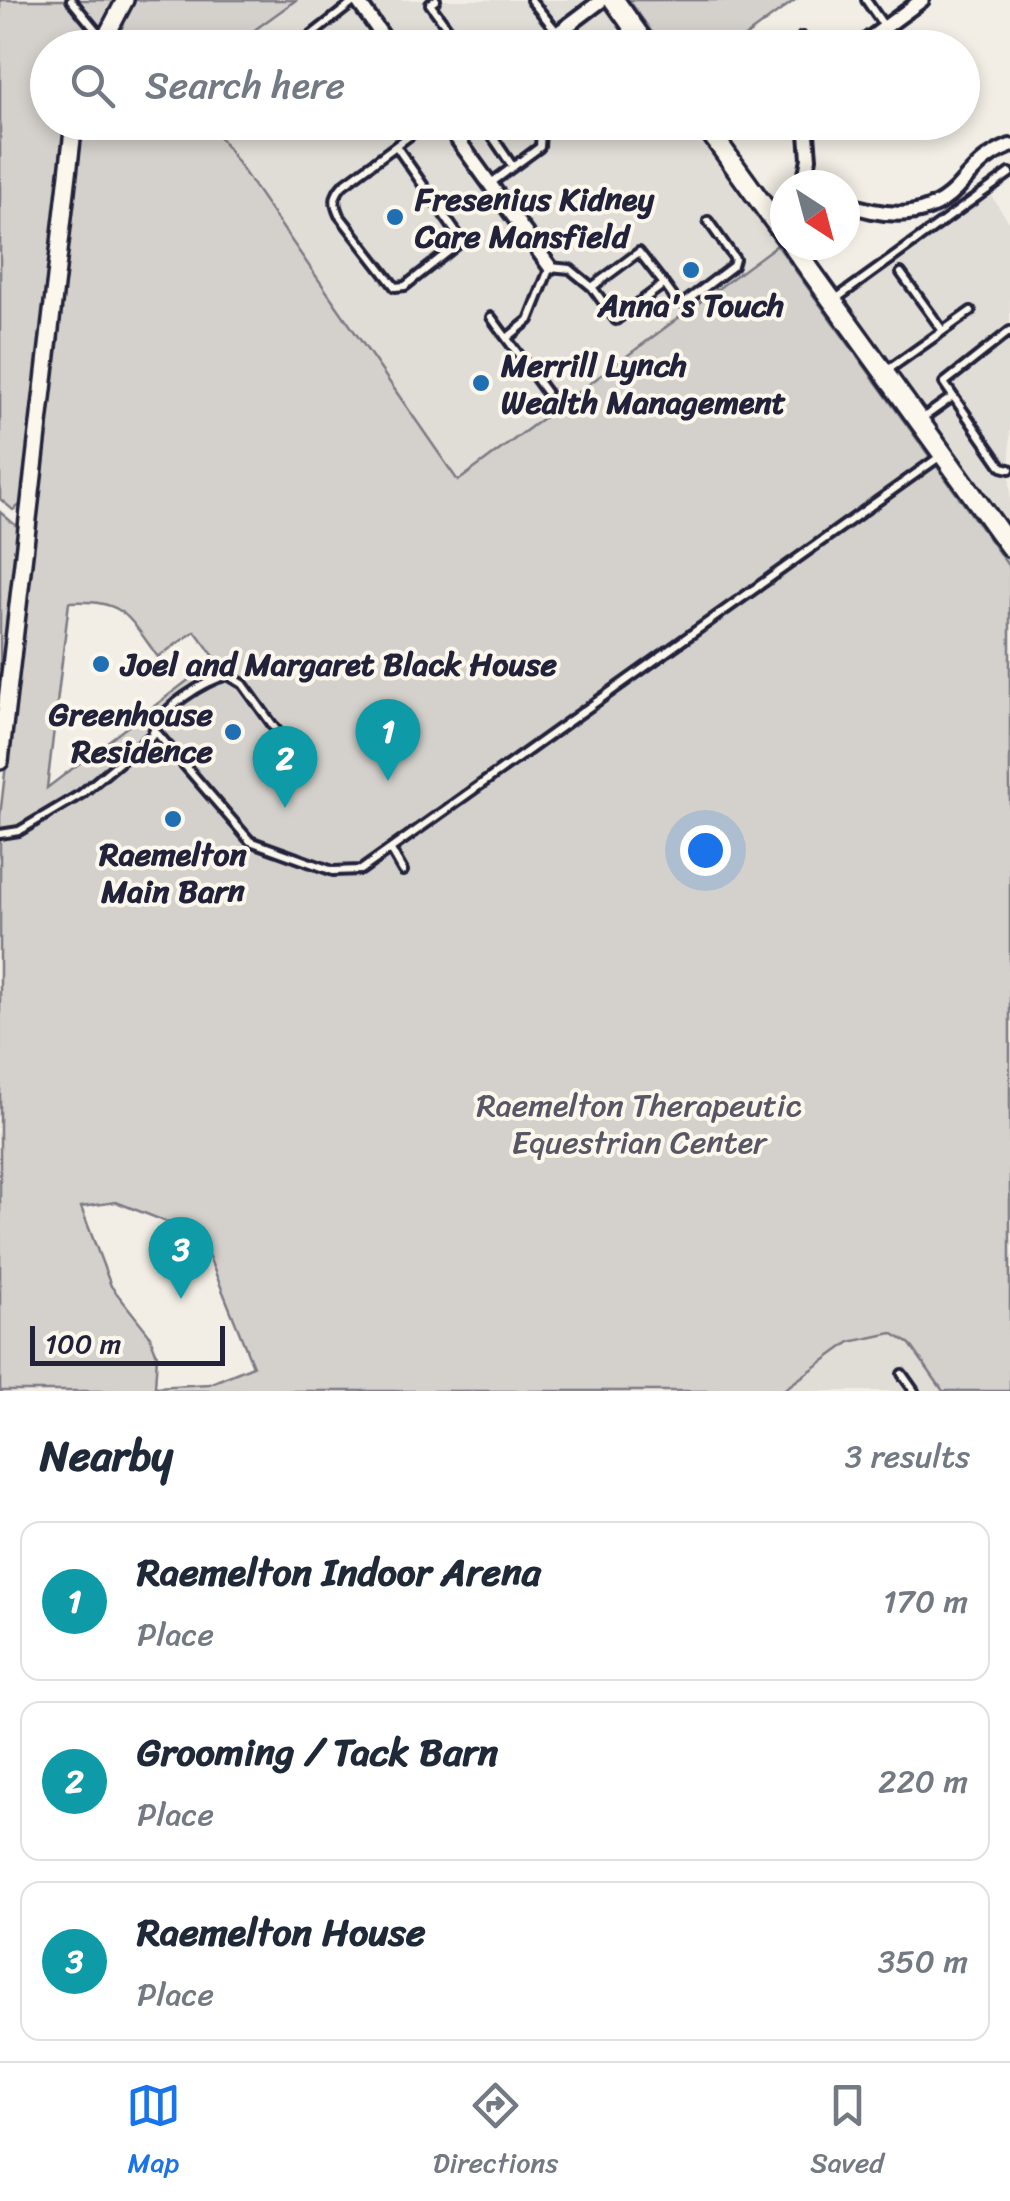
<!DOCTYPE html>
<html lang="en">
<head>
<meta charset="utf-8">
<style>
  :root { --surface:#fff; --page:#f6f6f7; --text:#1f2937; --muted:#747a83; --line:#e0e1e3; --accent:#1a73e8 }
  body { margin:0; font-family:Sriracha,sans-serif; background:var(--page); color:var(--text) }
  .compass { position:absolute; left:770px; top:170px; width:90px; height:90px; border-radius:50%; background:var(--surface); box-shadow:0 5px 15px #0003; rotate:144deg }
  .scale { position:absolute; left:30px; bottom:25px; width:195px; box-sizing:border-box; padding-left:10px; border:5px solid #22223b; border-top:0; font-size:28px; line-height:35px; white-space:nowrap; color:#22223b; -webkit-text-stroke:8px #fbf7ec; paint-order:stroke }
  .you { position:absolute; left:705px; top:850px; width:35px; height:35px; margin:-25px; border:8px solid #fff; border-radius:50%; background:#1a73e8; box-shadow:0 0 0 15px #1a73e833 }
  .badge { display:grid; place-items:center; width:65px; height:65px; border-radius:50%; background:var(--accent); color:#fff; font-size:32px; font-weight:700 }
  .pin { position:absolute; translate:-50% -82px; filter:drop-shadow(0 2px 5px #0008) }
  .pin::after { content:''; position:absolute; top:52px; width:35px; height:30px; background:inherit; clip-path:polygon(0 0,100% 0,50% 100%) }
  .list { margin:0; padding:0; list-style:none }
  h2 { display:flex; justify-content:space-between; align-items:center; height:130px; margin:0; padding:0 40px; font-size:42px }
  h2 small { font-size:32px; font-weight:400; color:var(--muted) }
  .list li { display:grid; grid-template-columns:65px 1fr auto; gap:30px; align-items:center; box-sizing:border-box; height:160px; margin:0 20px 20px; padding:0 20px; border:2px solid var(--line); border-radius:20px }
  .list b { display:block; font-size:38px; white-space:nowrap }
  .list p { margin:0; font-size:32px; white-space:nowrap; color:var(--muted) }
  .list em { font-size:32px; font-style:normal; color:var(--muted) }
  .icon { flex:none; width:55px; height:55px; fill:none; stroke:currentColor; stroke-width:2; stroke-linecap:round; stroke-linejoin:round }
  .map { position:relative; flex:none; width:1010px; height:1391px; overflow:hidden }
  .search { position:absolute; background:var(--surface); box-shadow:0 5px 15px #0003; left:30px; right:30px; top:30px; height:110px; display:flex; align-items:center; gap:25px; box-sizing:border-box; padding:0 35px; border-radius:55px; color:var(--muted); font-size:38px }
  .sheet { height:670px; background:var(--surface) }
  nav { display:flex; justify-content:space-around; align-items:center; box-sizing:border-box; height:140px; border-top:2px solid var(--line); background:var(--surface); font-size:28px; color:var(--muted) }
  nav a { display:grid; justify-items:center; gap:5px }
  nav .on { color:var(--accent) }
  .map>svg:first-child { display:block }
  .built { fill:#e0dcd6 }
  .green { fill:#d4d1cc; stroke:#7b7a84; stroke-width:2.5; fill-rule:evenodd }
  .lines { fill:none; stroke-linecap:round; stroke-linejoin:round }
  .service-casing { stroke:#22223b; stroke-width:14 }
  .minor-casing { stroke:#22223b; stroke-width:20 }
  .tertiary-casing { stroke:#22223b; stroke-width:22 }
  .secondary-casing { stroke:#22223b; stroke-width:25 }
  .service { stroke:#fbf7ec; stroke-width:6 }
  .minor { stroke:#fbf7ec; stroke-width:12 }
  .tertiary { stroke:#fbf7ec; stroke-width:15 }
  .secondary { stroke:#fbf7ec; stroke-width:18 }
  .poi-dot { fill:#1f6fb2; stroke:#fbf7ec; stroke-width:4 }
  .labels { text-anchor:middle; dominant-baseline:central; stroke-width:8; stroke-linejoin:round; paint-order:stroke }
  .poi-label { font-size:32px; font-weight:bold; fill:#22223b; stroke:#fbf7ec; text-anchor:start }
  .park-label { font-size:32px; fill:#575766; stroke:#fbf7ec }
</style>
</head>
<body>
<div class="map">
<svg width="1010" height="1391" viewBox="0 0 1010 1391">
  <rect width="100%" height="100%" fill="#f2eee5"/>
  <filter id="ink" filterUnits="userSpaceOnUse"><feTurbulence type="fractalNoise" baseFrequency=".01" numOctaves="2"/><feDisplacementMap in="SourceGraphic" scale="20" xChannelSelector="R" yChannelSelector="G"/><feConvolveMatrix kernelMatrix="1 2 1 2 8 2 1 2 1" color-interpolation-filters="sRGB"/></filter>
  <g filter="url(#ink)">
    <path class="built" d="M296 0H629L663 47 231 48Z
      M210 123H689L777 245 458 482Z
      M989 193 1010 223V568L825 311Z
      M892 1332 910 1344 943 1391H782L850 1342Z"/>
    <path class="green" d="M0 0H117L93 47 48 48V122L67 123 23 503 13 510 0 499Z
      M132 0H296L231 47 108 48Z
      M629 0H795L731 47 663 48Z
      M81 123H210L458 481 777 245 1010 568V1391H943L910 1344 892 1333 850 1342 782 1391H0V816ZM69 602C124 599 127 615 158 657L195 631 216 659 47 788ZM116 1202 200 1235 253 1366 209 1384 155 1387 157 1355 149 1334 111 1286 81 1207Z
      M0 512 20 529 0 708Z"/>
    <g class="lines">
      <g class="service-casing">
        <path id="service" d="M71 0 103 39
          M436 0 430 4 462 48
          M531 0 557 32
          M866 0 884 26
          M802 37 810 48
          M295 48 355 1
          M507 122 492 136 513 167
          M396 146 462 241 405 286 395 287 339 215C333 202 334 195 343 185L428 122
          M491 183 540 147 541 131 552 122
          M901 273 943 331
          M664 284 677 302 684 303 733 266 735 259 708 221
          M833 301 1010 173
          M491 317 546 392
          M1010 331 944 383 1002 467 1010 469
          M507 338 529 320 550 267 570 269 592 287 639 252 664 284 616 320 592 287
          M885 372 971 311
          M920 420 951 398
          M153 732C161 708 204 681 228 675L243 684 298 760
          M0 834 19 831 81 794 156 732 250 841 333 871 361 870 942 455
          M391 850 403 871
          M902 1374 914 1391"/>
      </g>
      <g class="minor-casing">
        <path id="minor" d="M357 0 391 48
          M538 48 602 0
          M857 48 922 0
          M445 122 550 267
          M804 185 809 158 806 122
          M845 203C886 218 929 222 961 184 977 166 987 155 1010 146
          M773 219 785 210"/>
      </g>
      <g class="tertiary-casing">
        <path id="tertiary" d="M100 48 125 0
          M0 761 74 122"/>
      </g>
      <g class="secondary-casing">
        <path id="secondary" d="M614 0 648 48
          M703 122 785 236
          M792 245 1010 547"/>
      </g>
      <use href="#service" class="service"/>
      <use href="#minor" class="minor"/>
      <use href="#tertiary" class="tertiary"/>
      <use href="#secondary" class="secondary"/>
    </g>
  </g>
  <g class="poi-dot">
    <circle cx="395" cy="217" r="10"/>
    <circle cx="691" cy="270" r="10"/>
    <circle cx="481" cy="383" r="10"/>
    <circle cx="101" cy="664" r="10"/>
    <circle cx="233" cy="732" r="10"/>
    <circle cx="173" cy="819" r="10"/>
  </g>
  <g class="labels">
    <g class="poi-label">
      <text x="415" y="199">Fresenius Kidney<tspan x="415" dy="37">Care Mansfield</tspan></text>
      <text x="691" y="305" text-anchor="middle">Anna's Touch</text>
      <text x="501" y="365">Merrill Lynch<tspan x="501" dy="37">Wealth Management</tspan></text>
      <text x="121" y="664">Joel and Margaret Black House</text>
      <text x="213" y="714" text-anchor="end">Greenhouse<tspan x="213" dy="37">Residence</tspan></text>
      <text x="173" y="854" text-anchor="middle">Raemelton<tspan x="173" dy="37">Main Barn</tspan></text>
    </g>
    <g class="park-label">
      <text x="639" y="1105">Raemelton Therapeutic<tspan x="639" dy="37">Equestrian Center</tspan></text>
    </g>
  </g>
</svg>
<svg class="compass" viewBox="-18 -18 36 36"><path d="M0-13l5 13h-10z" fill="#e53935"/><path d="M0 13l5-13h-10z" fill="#747a83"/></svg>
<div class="scale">100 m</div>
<div class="you"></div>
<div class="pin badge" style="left:388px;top:781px;background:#0f9aa8">1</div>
<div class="pin badge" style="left:285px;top:808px;background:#0f9aa8">2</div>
<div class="pin badge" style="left:181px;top:1299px;background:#0f9aa8">3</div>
<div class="search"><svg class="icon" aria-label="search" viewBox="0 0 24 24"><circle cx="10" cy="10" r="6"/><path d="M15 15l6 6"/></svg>Search here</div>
</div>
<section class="sheet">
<h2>Nearby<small>3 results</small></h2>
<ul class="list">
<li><span class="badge" style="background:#0f9aa8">1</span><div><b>Raemelton Indoor Arena</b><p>Place</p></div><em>170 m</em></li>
<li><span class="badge" style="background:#0f9aa8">2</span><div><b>Grooming / Tack Barn</b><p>Place</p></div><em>220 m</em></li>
<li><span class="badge" style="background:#0f9aa8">3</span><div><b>Raemelton House</b><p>Place</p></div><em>350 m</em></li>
</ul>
</section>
<nav>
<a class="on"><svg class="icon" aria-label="map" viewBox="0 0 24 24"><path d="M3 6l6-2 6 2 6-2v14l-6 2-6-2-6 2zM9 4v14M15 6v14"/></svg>Map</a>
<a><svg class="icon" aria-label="directions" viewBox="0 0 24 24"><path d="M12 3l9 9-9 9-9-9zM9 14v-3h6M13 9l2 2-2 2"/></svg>Directions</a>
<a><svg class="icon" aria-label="saved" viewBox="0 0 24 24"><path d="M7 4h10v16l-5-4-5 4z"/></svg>Saved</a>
</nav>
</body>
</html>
